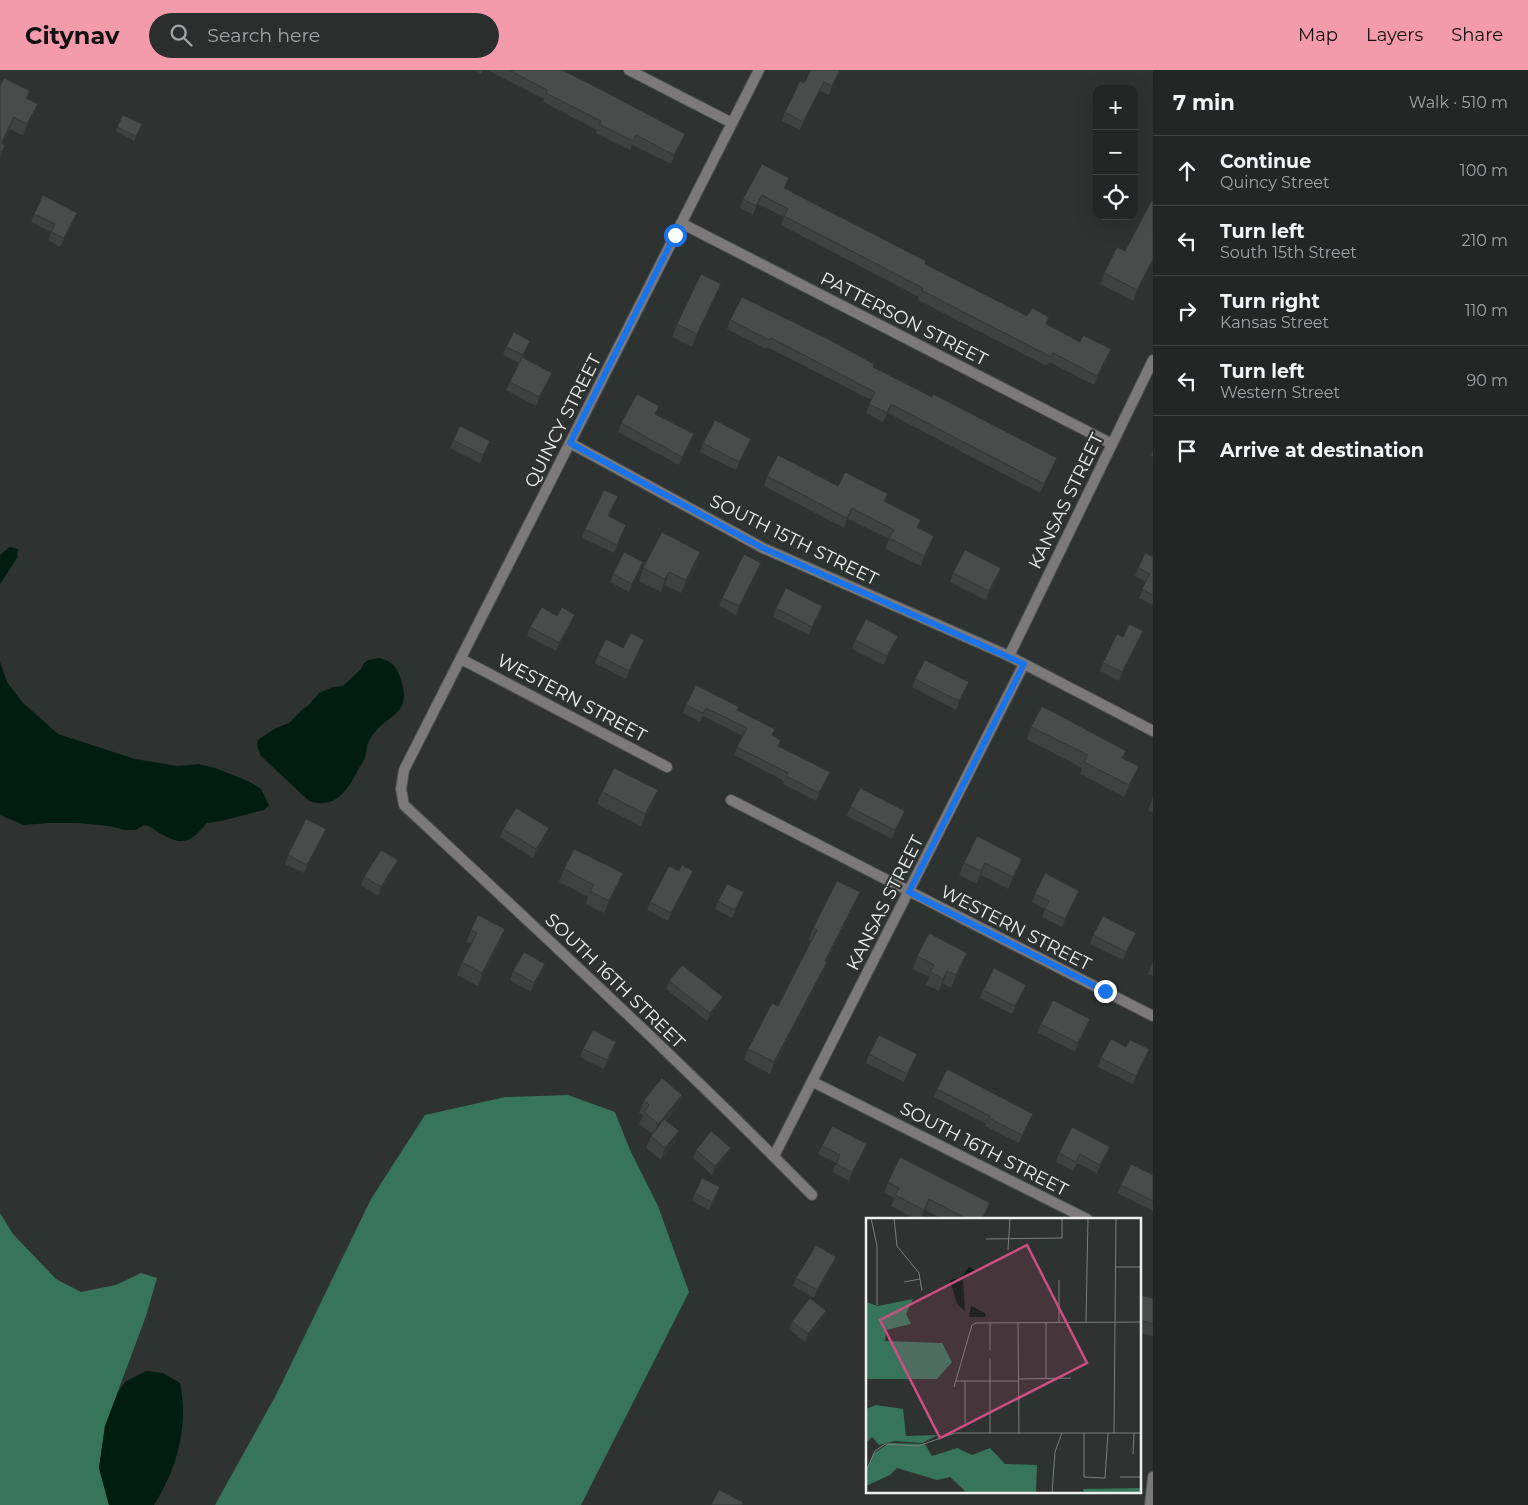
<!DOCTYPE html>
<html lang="en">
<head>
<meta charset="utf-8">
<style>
  :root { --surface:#222625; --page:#2a2e2d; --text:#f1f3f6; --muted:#a2a5a7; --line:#3f4342; --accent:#f39aab }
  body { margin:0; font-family:Montserrat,sans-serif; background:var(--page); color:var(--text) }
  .controls { position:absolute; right:15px; top:15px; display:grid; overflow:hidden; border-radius:10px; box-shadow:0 5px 20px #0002 }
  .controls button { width:45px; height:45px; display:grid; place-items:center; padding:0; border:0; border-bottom:1px solid var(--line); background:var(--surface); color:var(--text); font:25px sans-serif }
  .stop { position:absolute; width:15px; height:15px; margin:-11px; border:4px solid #1a73e8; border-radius:50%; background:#fff }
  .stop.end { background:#1a73e8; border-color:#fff; box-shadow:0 1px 5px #0008 }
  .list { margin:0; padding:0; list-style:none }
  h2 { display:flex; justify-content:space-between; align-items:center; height:65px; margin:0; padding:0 20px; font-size:21px }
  h2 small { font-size:16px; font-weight:400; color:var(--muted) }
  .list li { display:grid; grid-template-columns:32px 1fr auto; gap:15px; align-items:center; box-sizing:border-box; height:70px; padding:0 20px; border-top:1px solid var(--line) }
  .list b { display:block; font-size:19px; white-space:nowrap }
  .list p { margin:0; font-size:16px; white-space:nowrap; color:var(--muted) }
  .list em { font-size:16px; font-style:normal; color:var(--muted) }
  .icon { flex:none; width:28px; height:28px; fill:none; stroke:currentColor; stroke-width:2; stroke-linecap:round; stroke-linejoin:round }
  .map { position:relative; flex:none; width:1153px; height:1435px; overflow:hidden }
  header { display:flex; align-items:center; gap:30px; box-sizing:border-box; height:70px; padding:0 25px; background:var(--accent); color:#111 }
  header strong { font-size:24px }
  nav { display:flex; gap:28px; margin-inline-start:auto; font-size:18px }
  .search { width:350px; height:45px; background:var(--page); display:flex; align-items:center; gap:12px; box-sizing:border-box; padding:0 18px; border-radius:28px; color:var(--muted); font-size:19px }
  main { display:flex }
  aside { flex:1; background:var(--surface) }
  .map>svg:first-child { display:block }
  .forest { fill:#37745c }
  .water { fill:#001d12 }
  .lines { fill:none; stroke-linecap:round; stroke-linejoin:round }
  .minor-casing { stroke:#4d504f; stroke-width:12 }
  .tertiary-casing { stroke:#4d504f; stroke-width:12 }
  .minor { stroke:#7c797a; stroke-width:10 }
  .tertiary { stroke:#7c797a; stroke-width:10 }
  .wall { fill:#3e4240 }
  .shaded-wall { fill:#323634 }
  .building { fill:#484d4b; stroke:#323634 }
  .route { stroke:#1a73e8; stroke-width:6 }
  .labels { text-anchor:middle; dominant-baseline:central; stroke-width:4.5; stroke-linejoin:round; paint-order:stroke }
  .street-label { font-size:18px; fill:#edf0ef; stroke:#2e3231 }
  .inset-road { fill:none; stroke:#7a7e7d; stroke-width:1 }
  .view { fill:#cd4e80; fill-opacity:0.15; stroke:#cd4e80; stroke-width:2.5 }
  .inset-edge { fill:none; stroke:#edf0ef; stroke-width:2.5 }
</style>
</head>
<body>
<header>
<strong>Citynav</strong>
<div class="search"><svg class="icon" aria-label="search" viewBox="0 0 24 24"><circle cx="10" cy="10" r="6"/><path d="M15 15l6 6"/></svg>Search here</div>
<nav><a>Map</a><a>Layers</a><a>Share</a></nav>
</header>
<main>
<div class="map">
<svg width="1153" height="1435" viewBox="0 0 1153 1435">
  <rect width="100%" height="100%" fill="#2e3231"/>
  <path class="forest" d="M568 1025 615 1042 630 1080 658 1136 689 1222 581 1435H215L276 1325 371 1129 425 1045 505 1027Z
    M0 1143 13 1164 56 1209 81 1222 116 1215 141 1203 157 1208 146 1246 105 1356 99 1398 109 1435H0Z"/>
  <path class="water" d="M10 477 18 479 17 488 0 514V485Z
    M379 588C391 591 396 595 400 607 414 648 387 641 370 669 366 675 367 681 365 687 364 691 360 696 358 700 347 721 335 740 309 731L261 686 257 676 258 670 276 658 289 653 302 640 308 636 319 623 333 617 343 616 361 599 364 593 369 590Z
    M0 592 7 612 22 632 58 664 135 689 177 696 199 694 215 698 250 712 261 719 269 735 264 740 221 751 207 753C190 773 182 777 158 762 153 759 151 756 144 755L136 760H125L109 756 78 753H48L24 755 0 745Z
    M146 1301 163 1303 180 1313C189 1355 177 1399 154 1435H109L99 1398 105 1356 118 1322 125 1312Z"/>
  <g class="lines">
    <g class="minor-casing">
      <path id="minor" d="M629 0 732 53
        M759 0 404 700 401 719 404 735C541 863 680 991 812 1125
        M681 153 1112 374
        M570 373 763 478 1009 586 1153 661
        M1009 586 1153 290
        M461 589 667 697
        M731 730 1153 946
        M813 1012 1087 1149
        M774 1086 1024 594"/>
    </g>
    <g class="tertiary-casing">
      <path id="tertiary" d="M1150 1435 1153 1407"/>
    </g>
    <use href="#minor" class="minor"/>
    <use href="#tertiary" class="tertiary"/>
  </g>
  <path class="wall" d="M474 0H483L481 4Z
    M487 0H562L685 64 681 74 671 94 632 75 630 80 596 63 597 60 543 32 544 29Z
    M811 0H841L829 25 820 21 800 60 782 51 785 42 804 13Z
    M0 16 30 21 27 29 33 46 23 66 10 59 2 74 0 88Z
    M117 57 140 59 134 71 116 61Z
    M785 119 925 194 1027 246 1047 254 1080 272 1111 279 1108 288 1094 315 1049 292 1047 296 918 230 919 227 781 155 784 147 758 134 753 145 740 138 743 129Z
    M34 144 74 151 60 177 48 170 51 162 31 152Z
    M1125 181 1153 192 1133 231 1100 214 1104 203Z
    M716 226 692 277 672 267 677 254Z
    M730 250 873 297 1053 397 1040 423 888 343 883 352 866 343 871 330 767 277 766 279 727 259Z
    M506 277 527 279 523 288 552 303 549 311 536 336 506 320 510 312 519 293 503 285Z
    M656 345 694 364 691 373 679 395 618 362 621 353Z
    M453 370 487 380 480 393 450 378Z
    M703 373 748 377 736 400 700 382Z
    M1153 379V387L1151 386Z
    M767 406 838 416 888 424 885 431 918 458 931 476 921 496 885 479 889 469 848 449 844 458 764 416Z
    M618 426 609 447 626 455 614 483 582 468 585 459Z
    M700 482 696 494 681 523 665 515 661 522 639 511 643 498Z
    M1153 487V535L1139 528 1146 512 1135 506 1138 498Z
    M643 492 640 501 629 522 610 512 613 504Z
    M761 493 758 501 736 545 719 536 722 528Z
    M1001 498 998 507 986 530 950 512 953 503Z
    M822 536 819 545 809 565 773 547 776 538Z
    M572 553 556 581 527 566 530 557Z
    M1143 561 1140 569 1119 611 1100 601 1103 593 1123 567Z
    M898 566 895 574 884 595 852 579 855 570Z
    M623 578 641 579 626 609 595 593 598 585Z
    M915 609 969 612 966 620 956 640 912 617Z
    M686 635 738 640 773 665 779 676 827 711 816 731 783 714 784 711 734 685 743 666 703 646 700 652 683 643Z
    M1031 657 1123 688 1134 708 1124 727 1080 704 1082 698 1027 669Z
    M658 720 653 733 641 756 597 734 602 722Z
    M1153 727V743L1148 740Z
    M850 737 905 741 902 749 892 769 847 746Z
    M503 759 546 767 533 788 500 767Z
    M323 767 304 803 285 794 288 785Z
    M1022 789 1017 802 1008 819 981 805 977 814 959 805 964 793Z
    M398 790 395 798 378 826 361 815 364 807Z
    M564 799 623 803 618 816 604 843 586 834 588 827 559 812Z
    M679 801H693L690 809 668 851 647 840 650 832Z
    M860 822 856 834 827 891 823 903 770 1004 744 990 748 979 778 936 811 871 809 870 813 858Z
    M1035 824 1076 829 1062 857 1042 847 1045 839 1032 832Z
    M718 831H741L732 848 715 839Z
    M471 860 500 872 478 916 457 905 462 892 471 874 466 872Z
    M1136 863 1133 871 1123 890 1090 874 1093 865Z
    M917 886 963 895 951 918 943 913 939 921 926 915 929 907 913 899Z
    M1153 891V906L1148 904Z
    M545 894 542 903 531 922 510 910 513 901Z
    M669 911 720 935 707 951 666 919Z
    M1026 915 1023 923 1012 944 980 928 983 920Z
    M1090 949 1087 958 1075 982 1037 962 1041 954Z
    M616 972 613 981 604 999 580 987 583 979Z
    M1126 977 1149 979 1146 988 1133 1014 1098 997 1101 988Z
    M869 984 914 992 904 1012 866 993Z
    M937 1019 1033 1044 1030 1052 1019 1073 985 1056 986 1054 934 1027Z
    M682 1025 678 1038 666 1051 679 1061 674 1074 661 1090 646 1078 652 1064 639 1054 643 1045 639 1043 644 1030Z
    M822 1076 863 1082 849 1111 833 1102 836 1093 818 1084Z
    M696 1080 727 1086 712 1105 693 1088Z
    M1059 1083 1107 1085 1097 1103 1077 1093 1073 1101 1056 1092Z
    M1153 1105V1141L1117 1123 1121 1115Z
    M888 1112 990 1133 983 1149H942L925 1140 921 1149H915L891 1136 894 1128 884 1123Z
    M695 1123 717 1126 709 1140 692 1131Z
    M836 1187 833 1195 814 1228 793 1216 796 1208Z
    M1139 1225 1153 1228V1266L1139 1263Z
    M823 1249 805 1272 789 1259 792 1251Z"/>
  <path class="shaded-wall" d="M840 0H841L829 25 832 16Z
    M824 12 820 21 800 60 803 52Z
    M38 34 33 46 23 66 27 54Z
    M14 47 10 59 0 79V77Z
    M685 64 681 74 671 94 674 85Z
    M762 125 758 134 753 145 756 136Z
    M77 143 74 151 60 177 64 168Z
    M1153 189V192L1133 231 1137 220Z
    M721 214 716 226 692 277 697 264Z
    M530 271 527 279 520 294 523 285Z
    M1111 279 1108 288 1094 315 1097 306Z
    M552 303 549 311 536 336 539 327Z
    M891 334 888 343 883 352Z
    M694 364 691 373 679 395 682 387Z
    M751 369 748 377 736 400 739 392Z
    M490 371 487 380 480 393 483 385Z
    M852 438 848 449 844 458 847 448Z
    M626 455 623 464 614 483 617 475Z
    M934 466 931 476 921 496 924 486Z
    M700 482 696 494 681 523 686 510Z
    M643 492 640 501 629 522 632 514Z
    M761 493 758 501 736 545 739 536Z
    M1001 498 998 507 986 530 989 521Z
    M669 502 665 515 661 522 665 509Z
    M822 536 819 545 809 565 812 557Z
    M575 545 572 553 556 581 559 573Z
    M1143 561 1140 569 1119 611 1122 602Z
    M898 566 895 574 884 595 887 586Z
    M644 570 641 579 626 609 629 601Z
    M969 612 966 620 956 640 959 631Z
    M1139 696 1134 708 1124 727 1129 715Z
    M830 702 827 711 816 731 819 723Z
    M658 720 653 733 641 756 645 744Z
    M905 741 902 749 892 769 895 760Z
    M549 758 546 767 533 788 536 779Z
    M326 759 323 767 304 803 307 795Z
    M1022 789 1017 802 1008 819 1013 807Z
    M398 790 395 798 378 826 381 817Z
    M985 793 981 805 977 814 981 801Z
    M693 801 690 809 668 851 671 843Z
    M623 803 618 816 604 843 609 831Z
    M1079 821 1076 829 1062 857 1065 849Z
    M744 822 741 831 732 848 735 840Z
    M860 822 856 834 821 902 825 891Z
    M505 859 500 872 478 916 482 903Z
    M1136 863 1133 871 1123 890 1126 882Z
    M967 883 963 895 951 918 956 905Z
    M827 892 823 903 770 1004 774 992Z
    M545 894 542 903 531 922 534 913Z
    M947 901 943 913 939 921 943 909Z
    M1026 915 1023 923 1012 944 1015 936Z
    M723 927 720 935 707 951 710 943Z
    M1090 949 1087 958 1075 982 1078 973Z
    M616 972 613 981 604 999 607 990Z
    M1149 979 1146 988 1133 1014 1136 1006Z
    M917 984 914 992 904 1012 907 1004Z
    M682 1025 678 1038 654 1066 658 1054Z
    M1033 1044 1030 1052 1019 1073 1022 1065Z
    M679 1061 674 1074 661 1090 665 1078Z
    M867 1074 863 1082 849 1111 852 1102Z
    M1110 1077 1107 1085 1097 1103 1100 1095Z
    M731 1078 727 1086 712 1105 715 1096Z
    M720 1117 717 1126 709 1140 712 1132Z
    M929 1129 925 1140 920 1149 924 1140Z
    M990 1133 986 1144 983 1149H982Z
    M836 1187 833 1195 814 1228 817 1220Z
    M826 1241 823 1249 805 1272 808 1264Z"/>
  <path class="building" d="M509 0H562L598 18 685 64 674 85 636 65 633 71 599 54 601 51 546 23 547 20Z
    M811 0H840L832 16 824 12 803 52 785 42 800 11 804 13Z
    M4 8 30 21 26 28 38 34 27 54 14 47 1 73 5 75 0 85V16Z
    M123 45 142 54 136 66 117 57Z
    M762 94 789 108 784 118 926 191 925 194 1027 246 1032 238 1049 247 1046 254 1080 272 1083 265 1111 279 1097 306 1053 283 1051 287 921 220 923 218 784 146 788 139 762 125 756 136 743 129Z
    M43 125 77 143 64 168 51 162 55 154 34 144Z
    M1152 130H1153V189L1137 220 1104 203 1117 177 1125 181Z
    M701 204 721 214 697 264 677 254Z
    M742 227 826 268 874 294 873 297 932 327 933 324 1057 388 1044 414 891 334 887 343 869 334 875 322 771 268 769 270 730 250Z
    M514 262 530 271 523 285 506 277Z
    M522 287 552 303 539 327 510 312Z
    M637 324 659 336 655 344 694 364 682 387 621 353Z
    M715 350 751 369 739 392 703 373Z
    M460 356 490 371 483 385 453 370Z
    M778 385 838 416 845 402 888 424 884 431 921 450 917 457 934 466 924 486 889 468 894 460 852 438 847 448 767 406Z
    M604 420 618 426 608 446 626 455 617 475 585 459Z
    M662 462 700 482 686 510 669 502 665 509 643 498Z
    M965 480 1001 498 989 521 953 503Z
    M624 482 643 492 632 514 613 504Z
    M1145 483 1153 487V525L1142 519 1150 504 1138 498Z
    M744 484 761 493 739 536 722 528Z
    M786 518 822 536 812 557 776 538Z
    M542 537 557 546 562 537 575 545 559 573 530 557Z
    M866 549 898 566 887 586 855 570Z
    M1129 554 1143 561 1122 602 1103 593 1117 564 1123 567Z
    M631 563 644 570 629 601 598 585 606 569 623 578Z
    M925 590 969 612 959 631 915 609Z
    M696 615 739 637 737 640 775 659 772 665 781 670 778 676 830 702 819 723 786 706 788 703 737 677 747 658 706 638 703 643 686 635Z
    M1042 636 1126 681 1122 688 1139 696 1129 715 1084 692 1088 685 1031 657Z
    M614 698 658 720 645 744 602 722Z
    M860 718 905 741 895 760 850 737Z
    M516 738 549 758 536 779 503 759Z
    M306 749 326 759 307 795 288 785Z
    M977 766 1022 789 1013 807 985 793 981 801 964 793Z
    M574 779 623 803 609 831 590 821 594 815 564 799Z
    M381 780 398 790 381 817 364 807Z
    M682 795 693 801 671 843 650 832 669 796 679 801Z
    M1045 803 1079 821 1065 849 1045 839 1049 831 1035 824Z
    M837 811 860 822 825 891 827 892 774 992 748 979 772 933 778 936 817 860 813 858Z
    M727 814 744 822 735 840 718 831Z
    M478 845 505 859 482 903 462 892 477 863 471 860Z
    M1103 846 1136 863 1126 882 1093 865Z
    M929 863 967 883 956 905 947 901 943 909 930 902 934 895 917 886Z
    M524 882 545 894 534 913 513 901Z
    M682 895 723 927 710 943 669 911Z
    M994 898 1026 915 1015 936 983 920Z
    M1053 930 1090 949 1078 973 1041 954Z
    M593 960 616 972 607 990 583 979Z
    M879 965 917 984 907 1004 869 984Z
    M1111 969 1126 977 1130 970 1149 979 1136 1006 1101 988Z
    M947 999 1033 1044 1022 1065 989 1048 990 1046 937 1019Z
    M662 1008 682 1025 658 1054 644 1042 649 1035 644 1030Z
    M664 1049 679 1061 665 1078 651 1066Z
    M832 1056 867 1074 852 1102 836 1094 840 1085 822 1076Z
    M1072 1057 1110 1077 1100 1095 1080 1084 1076 1092 1059 1083Z
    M711 1061 731 1078 715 1096 696 1080Z
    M900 1087 990 1133 982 1149H967L929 1129 924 1140 895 1125 899 1118 888 1112Z
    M1131 1094 1153 1105V1131L1121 1115Z
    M702 1108 720 1117 712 1132 695 1123Z
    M816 1175 836 1187 817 1220 796 1208Z
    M1139 1225 1153 1228V1254L1139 1250Z
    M810 1228 826 1241 808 1264 792 1251Z
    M719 1420 743 1432 742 1435H711Z"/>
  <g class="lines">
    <path class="route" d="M675 165 570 373 763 478 1024 594 909 822 1105 921"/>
  </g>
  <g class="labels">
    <g class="street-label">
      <text transform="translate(904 249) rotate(27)">PATTERSON STREET</text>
      <text transform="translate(563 351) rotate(-63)">QUINCY STREET</text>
      <text transform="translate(1066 431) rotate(-64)">KANSAS STREET</text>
      <text transform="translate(794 470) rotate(26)">SOUTH 15TH STREET</text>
      <text transform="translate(572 628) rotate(28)">WESTERN STREET</text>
      <text transform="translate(885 833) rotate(-63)">KANSAS STREET</text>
      <text transform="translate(1016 858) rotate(27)">WESTERN STREET</text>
      <text transform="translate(615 911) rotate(44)">SOUTH 16TH STREET</text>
      <text transform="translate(984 1079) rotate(27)">SOUTH 16TH STREET</text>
    </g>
  </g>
  <g transform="translate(866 1148)">
    <rect width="275" height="275" fill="#2e3231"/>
    <path d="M47 81 40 96 45 106 20 112 19 123 76 125 86 144 71 161H0V84L12 88ZM10 187 37 191 40 218 72 217 56 225 29 223 13 227 6 219 0 225V191ZM23 225 59 226 66 238 91 230 106 237 124 230 139 246 171 247 170 275H101L84 259 71 262 31 250 24 257 0 268V253L7 236ZM275 270V275H218L217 271Z" fill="#37745c"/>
    <path d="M103 49 112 54 104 55 97 62 99 93 91 86 84 62 95 60ZM105 88 119 95 120 99H103Z" fill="#001d12"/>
    <path class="inset-road" d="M5 0 11 28V87M28 0 31 28 53 55 56 73M120 21 196 20V0M142 32 144 0M249 49H275M38 64 54 61M220 104 222 0M152 105 153 216M193 105V62M124 132V105M180 160V105M153 161 205 160M90 163H153M88 169 106 107 110 105 275 104M99 205V163M124 215V140M218 215V259L239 260 242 215M248 215 250 0M267 236 268 215M0 253 9 233 19 226 52 228 89 215H275M254 259H275M186 275 189 234 196 215"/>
    <path class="view" d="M161 27 221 145 74 220 14 102Z"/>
    <rect width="275" height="275" class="inset-edge"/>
  </g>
</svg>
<div class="controls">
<button>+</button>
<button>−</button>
<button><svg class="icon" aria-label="locate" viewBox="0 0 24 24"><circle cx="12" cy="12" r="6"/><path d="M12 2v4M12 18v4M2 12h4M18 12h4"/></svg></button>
</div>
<div class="stop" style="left:675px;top:165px"></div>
<div class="stop end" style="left:1105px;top:921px"></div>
</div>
<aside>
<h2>7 min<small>Walk · 510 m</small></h2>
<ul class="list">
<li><svg class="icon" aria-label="ahead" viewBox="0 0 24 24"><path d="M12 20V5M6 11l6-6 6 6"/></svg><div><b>Continue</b><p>Quincy Street</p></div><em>100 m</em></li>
<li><svg class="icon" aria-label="left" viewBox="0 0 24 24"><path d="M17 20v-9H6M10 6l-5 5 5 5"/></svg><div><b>Turn left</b><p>South 15th Street</p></div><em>210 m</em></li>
<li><svg class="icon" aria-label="right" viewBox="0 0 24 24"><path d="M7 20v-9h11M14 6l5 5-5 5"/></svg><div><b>Turn right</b><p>Kansas Street</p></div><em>110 m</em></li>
<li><svg class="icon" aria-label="left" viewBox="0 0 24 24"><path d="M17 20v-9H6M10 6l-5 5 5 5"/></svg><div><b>Turn left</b><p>Western Street</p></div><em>90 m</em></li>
<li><svg class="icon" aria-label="arrive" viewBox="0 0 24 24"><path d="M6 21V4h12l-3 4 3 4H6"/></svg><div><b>Arrive at destination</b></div></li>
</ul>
</aside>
</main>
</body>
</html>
